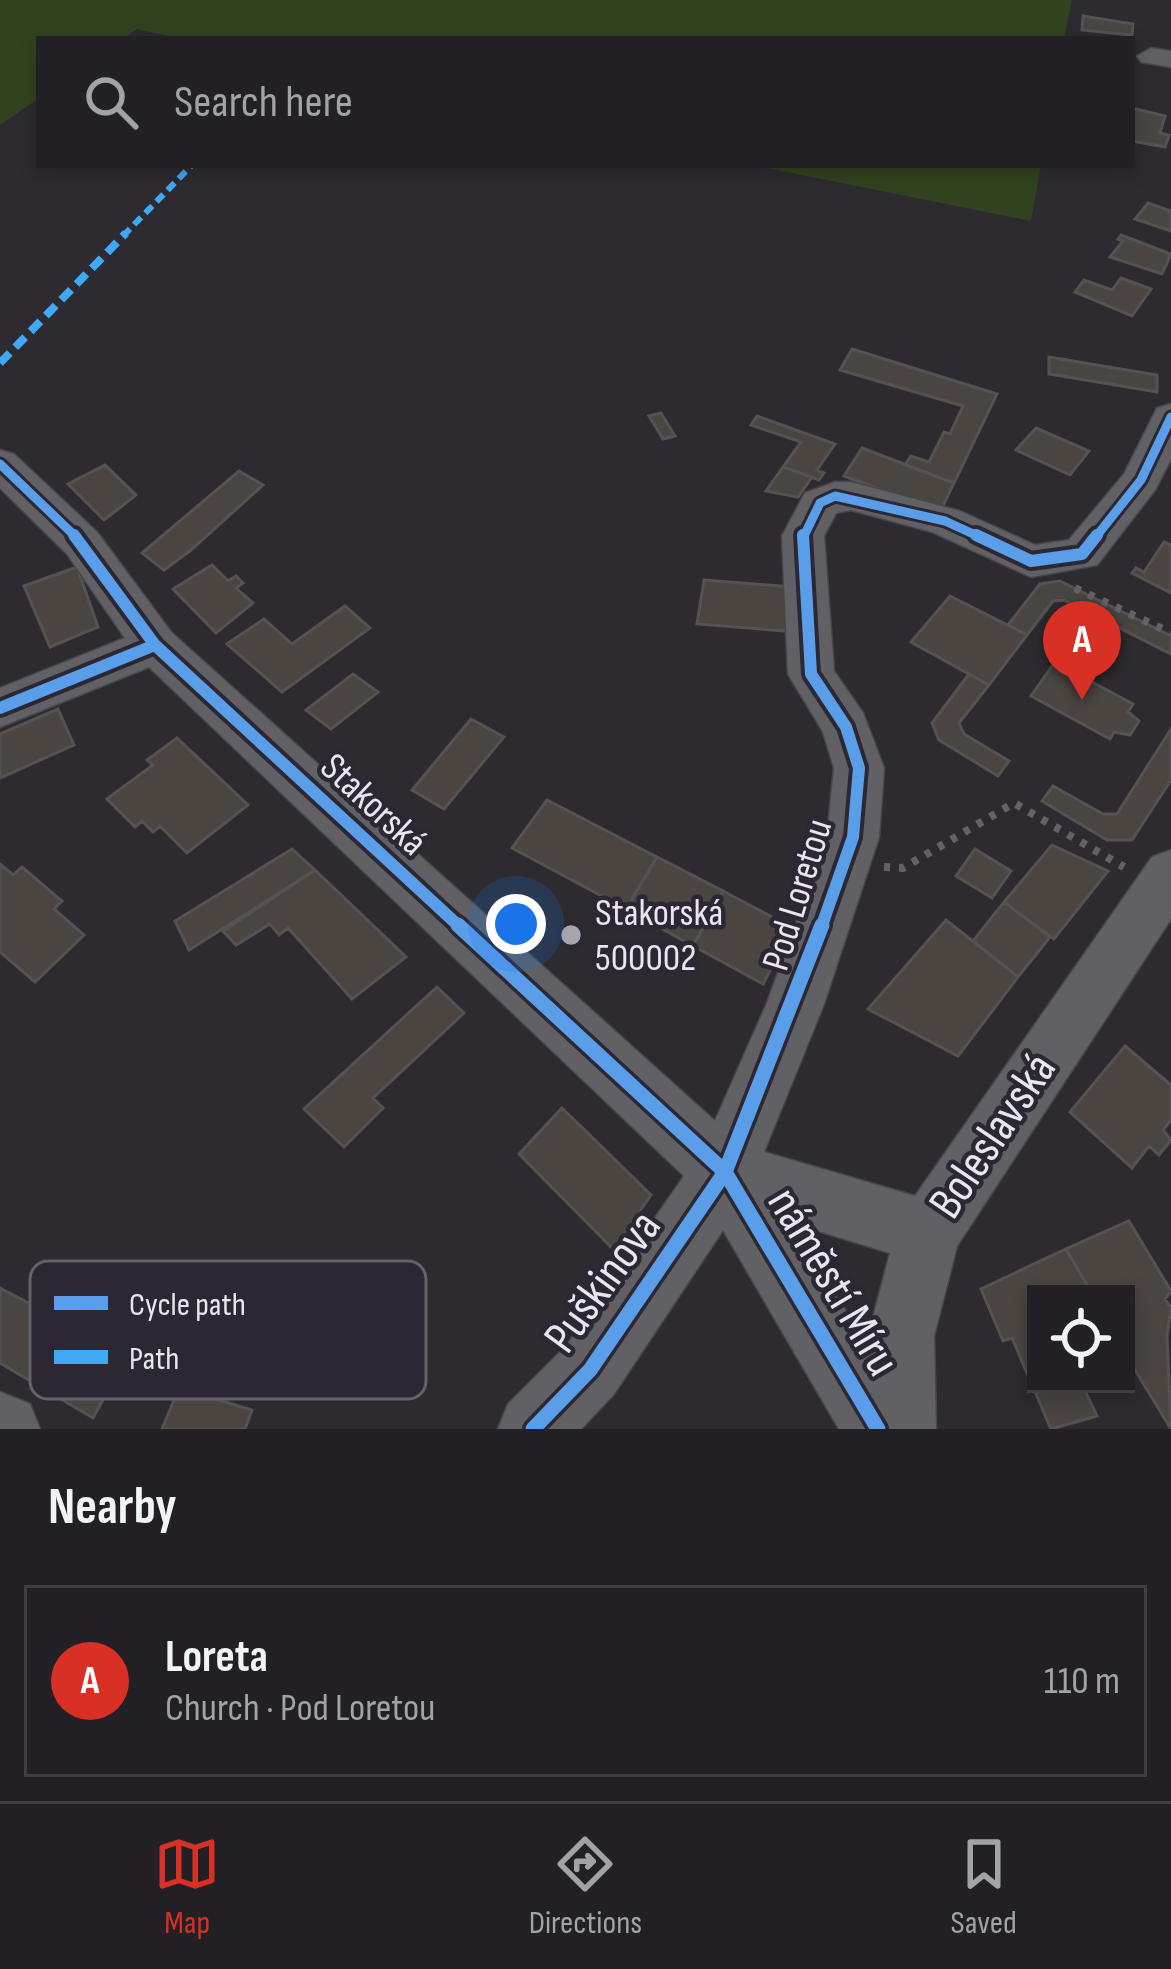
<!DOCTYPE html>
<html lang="en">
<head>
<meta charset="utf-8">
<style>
  :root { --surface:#222024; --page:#2a282c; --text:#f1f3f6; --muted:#a2a3a6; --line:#3f3e41; --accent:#d93025 }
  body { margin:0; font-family:"Sofia Sans Condensed",sans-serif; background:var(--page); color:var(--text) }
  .controls { position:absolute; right:36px; bottom:36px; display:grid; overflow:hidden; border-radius:0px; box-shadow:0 6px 18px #0003 }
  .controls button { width:108px; height:108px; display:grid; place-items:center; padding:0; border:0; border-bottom:3px solid var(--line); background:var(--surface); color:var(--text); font:60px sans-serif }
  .you { position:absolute; left:516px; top:924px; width:42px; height:42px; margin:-30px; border:9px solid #fff; border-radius:50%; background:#1a73e8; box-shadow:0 0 0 18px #1a73e833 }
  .badge { display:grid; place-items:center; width:78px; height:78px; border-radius:50%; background:var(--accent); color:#fff; font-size:39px; font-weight:700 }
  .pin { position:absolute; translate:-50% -99px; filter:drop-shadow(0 3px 6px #0008) }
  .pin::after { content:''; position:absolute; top:63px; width:42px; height:36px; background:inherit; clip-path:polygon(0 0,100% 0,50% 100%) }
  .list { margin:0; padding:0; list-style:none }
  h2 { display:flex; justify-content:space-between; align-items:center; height:156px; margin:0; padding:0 48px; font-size:51px }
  h2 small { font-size:39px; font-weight:400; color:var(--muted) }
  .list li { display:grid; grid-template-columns:78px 1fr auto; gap:36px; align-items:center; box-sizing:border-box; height:192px; margin:0 24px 24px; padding:0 24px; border:3px solid var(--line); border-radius:0px }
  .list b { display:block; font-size:45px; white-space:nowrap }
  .list p { margin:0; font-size:39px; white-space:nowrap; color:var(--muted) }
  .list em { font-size:39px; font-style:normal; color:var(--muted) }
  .icon { flex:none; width:66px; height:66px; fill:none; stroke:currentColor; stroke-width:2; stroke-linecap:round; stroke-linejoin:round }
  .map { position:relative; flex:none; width:1171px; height:1429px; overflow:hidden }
  .search { position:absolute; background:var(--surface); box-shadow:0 6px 18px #0003; left:36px; right:36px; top:36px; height:132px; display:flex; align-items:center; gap:30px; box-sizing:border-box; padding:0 42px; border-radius:0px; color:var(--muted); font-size:45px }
  .sheet { height:372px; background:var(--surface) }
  nav { display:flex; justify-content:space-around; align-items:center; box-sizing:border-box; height:168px; border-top:3px solid var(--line); background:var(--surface); font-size:33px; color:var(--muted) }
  nav a { display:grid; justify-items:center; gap:6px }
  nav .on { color:var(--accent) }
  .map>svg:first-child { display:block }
  .green { fill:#30431e }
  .building { fill:#4a4541; stroke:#545253; stroke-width:3 }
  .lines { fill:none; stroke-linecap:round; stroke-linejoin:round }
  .minor-casing { stroke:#48464c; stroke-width:3 }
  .path { stroke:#636266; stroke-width:8; stroke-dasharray:6 9; stroke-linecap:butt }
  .minor { fill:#616064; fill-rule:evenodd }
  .quiet-far1 { stroke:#3fa9f5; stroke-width:6; stroke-dasharray:10 6; stroke-linecap:butt }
  .quiet { stroke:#3fa9f5; stroke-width:8; stroke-dasharray:14 8; stroke-linecap:butt }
  .cycleway-far2-casing { stroke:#2c2833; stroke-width:15 }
  .cycleway-far1-casing { stroke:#2c2833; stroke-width:20 }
  .cycleway-casing { stroke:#2c2833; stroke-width:22 }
  .cycleway-far2 { stroke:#5a9eea; stroke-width:9 }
  .cycleway-far1 { stroke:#5a9eea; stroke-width:12 }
  .cycleway { stroke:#5a9eea; stroke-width:15 }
  .poi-dot { fill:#a7a5ac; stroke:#2c2833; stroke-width:4.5 }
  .labels { text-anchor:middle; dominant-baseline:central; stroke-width:9; stroke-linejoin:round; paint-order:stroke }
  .street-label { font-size:39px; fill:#e8e6ee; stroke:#2c2833 }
  .poi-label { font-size:39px; fill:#e8e6ee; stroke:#2c2833; text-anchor:start }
  .near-street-label { font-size:48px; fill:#e8e6ee; stroke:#2c2833 }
  .key { fill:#2c2833; stroke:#64616b; stroke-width:3 }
  .key-label { font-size:33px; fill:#e8e6ee }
</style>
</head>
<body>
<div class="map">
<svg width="1171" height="1429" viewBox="0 0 1171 1429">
  <rect width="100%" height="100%" fill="#2d2b30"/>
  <path class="green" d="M0 0H1072L1064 39H181L137 29 123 39H39V98L0 125Z
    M752 165H1041L1031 221Z"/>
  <path class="building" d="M1083 16 1133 24 1132 35 1082 30Z
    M1132 108 1165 116 1160 133 1169 135 1165 147 1132 141Z
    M1148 203 1171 211V231L1135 219Z
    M1121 235 1171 254 1162 274 1110 257 1123 241 1118 239Z
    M1121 278 1151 289 1132 316 1075 292 1084 280 1112 290Z
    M852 349 997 394 954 483 905 465 911 456 929 462 944 432 950 434 963 406 840 370Z
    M1049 357 1157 375V392L1049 374Z
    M661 413 675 436 663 439 649 416Z
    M757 416 835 444 817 470 824 473 819 480 783 467 801 442 751 425Z
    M1036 428 1089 451 1070 475 1016 450Z
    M862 448 954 483 940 512 844 476Z
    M105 465 136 495 104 520 68 484Z
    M783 467 812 477 798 497 766 491Z
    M239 471 263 485 191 550 164 570 142 553Z
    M1164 542 1171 545V593L1132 573 1136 568 1144 572Z
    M212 565 228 581 236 576 243 583 236 588 253 603 216 633 173 589Z
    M77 567 98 627 50 647 24 586Z
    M704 580 792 587 798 632 697 624Z
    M1060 581 1171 636V654L1064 600 1053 601 1027 635 1008 625 1040 584Z
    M950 596 1027 635 989 685 911 642Z
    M345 606 370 628 282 692 227 644 264 619 292 644Z
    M1055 662 1133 704 1128 712 1139 721 1130 735 1114 732 1110 739 1031 696Z
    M353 674 378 692 331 729 306 710Z
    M969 674 989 685 959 723 964 734 1009 761 998 776 939 740 932 723Z
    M58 709 74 745 0 778V734Z
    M471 719 504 737 444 809 412 790Z
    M1171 729V780L1132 840H1107L1042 801 1053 786 1103 814H1117Z
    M177 738 248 805 187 853 160 826 153 832 142 821 135 827 107 799 153 765 147 760Z
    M547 800 657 857 626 909 512 848Z
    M1052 845 1108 871 1054 939 1004 902Z
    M292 849 315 870 189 950 175 921Z
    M975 849 1011 871 992 898 956 876Z
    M657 857 723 891 693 946 626 909Z
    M0 864 13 875 22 867 62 901 54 909 84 935 35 982 0 952Z
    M315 870 406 957 352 999 288 928 279 935 270 924 236 945 223 931Z
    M723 891 793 928 763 984 693 946Z
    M1004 902 1050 937 1018 977 973 941Z
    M946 920 1018 977 958 1056 868 1009Z
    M437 987 464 1013 373 1098 383 1108 344 1147 304 1109Z
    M1125 1046 1171 1085V1120L1163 1130 1171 1140 1159 1155 1149 1146 1132 1168 1070 1112Z
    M562 1108 651 1195 613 1249 519 1154Z
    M1129 1221 1171 1291 1165 1299 1171 1308 1167 1336 1171 1429 1126 1355V1294H1092L1066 1249Z
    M1066 1249 1092 1294H1036V1384H1082L1097 1416 1051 1429 1012 1338 1003 1341 981 1289Z
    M0 1288 128 1355 93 1418 0 1363Z
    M179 1388 252 1410 245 1429H162Z"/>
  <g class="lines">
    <g class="minor-casing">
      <path id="minor" d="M1151 48 1171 51V67L1141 62 1137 56Z
        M1171 404V459L1155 490 1097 565 1031 577 932 532 851 510 836 513 824 536 834 671 863 713 884 768 879 837 824 1004 764 1152 915 1196 1152 857 1171 850V919L957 1246 934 1336 936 1429H839L723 1230 614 1394 581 1429H498L508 1404 566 1346 684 1176 149 667 0 727V688L125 638 67 554 0 488V450L14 454 97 532 171 632 715 1121 767 1003 827 837 834 768 823 732 788 674 782 536 805 493 835 482H851L960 511 1035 545 1069 540 1124 474 1157 408ZM792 1223 890 1253 866 1344Z
        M0 1392 30 1404 40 1429H0Z"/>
    </g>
    <path class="path" d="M1075 588 1171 633
      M884 867 903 868 1014 803 1124 867"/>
    <use href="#minor" class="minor"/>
    <path class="quiet-far1" d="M123 236 192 165"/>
    <path class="quiet" d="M0 363 126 233"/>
    <g class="cycleway-far2-casing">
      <path id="cycleway-far2" d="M0 464 77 538
        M803 538 820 503 835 496 945 521 982 538
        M1095 538 1141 480 1171 417"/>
    </g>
    <g class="cycleway-far1-casing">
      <path id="cycleway-far1" d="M74 535 155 645 461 928
        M803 535 811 674 846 727 859 768 853 837 821 928
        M976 535 1031 561 1082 554 1097 535
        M0 708 155 645"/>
    </g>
    <g class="cycleway-casing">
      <path id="cycleway" d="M458 925 725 1172 878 1429
        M533 1429 590 1370 725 1172 822 925"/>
    </g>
    <use href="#cycleway-far2" class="cycleway-far2"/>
    <use href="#cycleway-far1" class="cycleway-far1"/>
    <use href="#cycleway" class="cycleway"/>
  </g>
  <circle class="poi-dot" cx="571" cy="935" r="12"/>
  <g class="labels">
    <g class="street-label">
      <text transform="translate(373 805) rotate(43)">Stakorská</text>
      <text transform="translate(798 895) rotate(-73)">Pod Loretou</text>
    </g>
    <g class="poi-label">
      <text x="595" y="913">Stakorská<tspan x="595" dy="45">500002</tspan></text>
    </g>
    <g class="near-street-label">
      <text transform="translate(993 1136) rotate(-56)">Boleslavská</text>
      <text transform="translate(603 1282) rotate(-54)">Puškinova</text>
      <text transform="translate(833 1282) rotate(59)">náměstí Míru</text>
    </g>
  </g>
  <rect x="30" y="1261" width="396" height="138" rx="18" class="key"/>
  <rect x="54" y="1296" width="54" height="14" fill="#5a9eea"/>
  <rect x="54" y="1350" width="54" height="14" fill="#3fa9f5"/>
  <g class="key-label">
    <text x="129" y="1315">Cycle path</text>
    <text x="129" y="1369">Path</text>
  </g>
</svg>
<div class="controls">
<button><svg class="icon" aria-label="locate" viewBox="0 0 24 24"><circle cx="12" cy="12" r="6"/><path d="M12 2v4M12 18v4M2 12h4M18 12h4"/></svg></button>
</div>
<div class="you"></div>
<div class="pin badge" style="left:1082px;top:700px">A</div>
<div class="search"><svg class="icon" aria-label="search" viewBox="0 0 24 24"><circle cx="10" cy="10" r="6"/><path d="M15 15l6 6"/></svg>Search here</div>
</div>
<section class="sheet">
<h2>Nearby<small></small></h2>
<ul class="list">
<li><span class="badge">A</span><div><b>Loreta</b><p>Church · Pod Loretou</p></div><em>110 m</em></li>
</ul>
</section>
<nav>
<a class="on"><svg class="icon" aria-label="map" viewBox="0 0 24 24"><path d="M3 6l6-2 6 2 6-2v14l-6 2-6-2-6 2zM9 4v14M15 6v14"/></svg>Map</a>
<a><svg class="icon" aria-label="directions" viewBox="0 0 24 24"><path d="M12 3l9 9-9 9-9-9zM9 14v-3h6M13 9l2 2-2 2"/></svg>Directions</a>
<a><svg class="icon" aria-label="saved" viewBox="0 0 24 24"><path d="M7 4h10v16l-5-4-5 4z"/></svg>Saved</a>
</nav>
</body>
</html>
